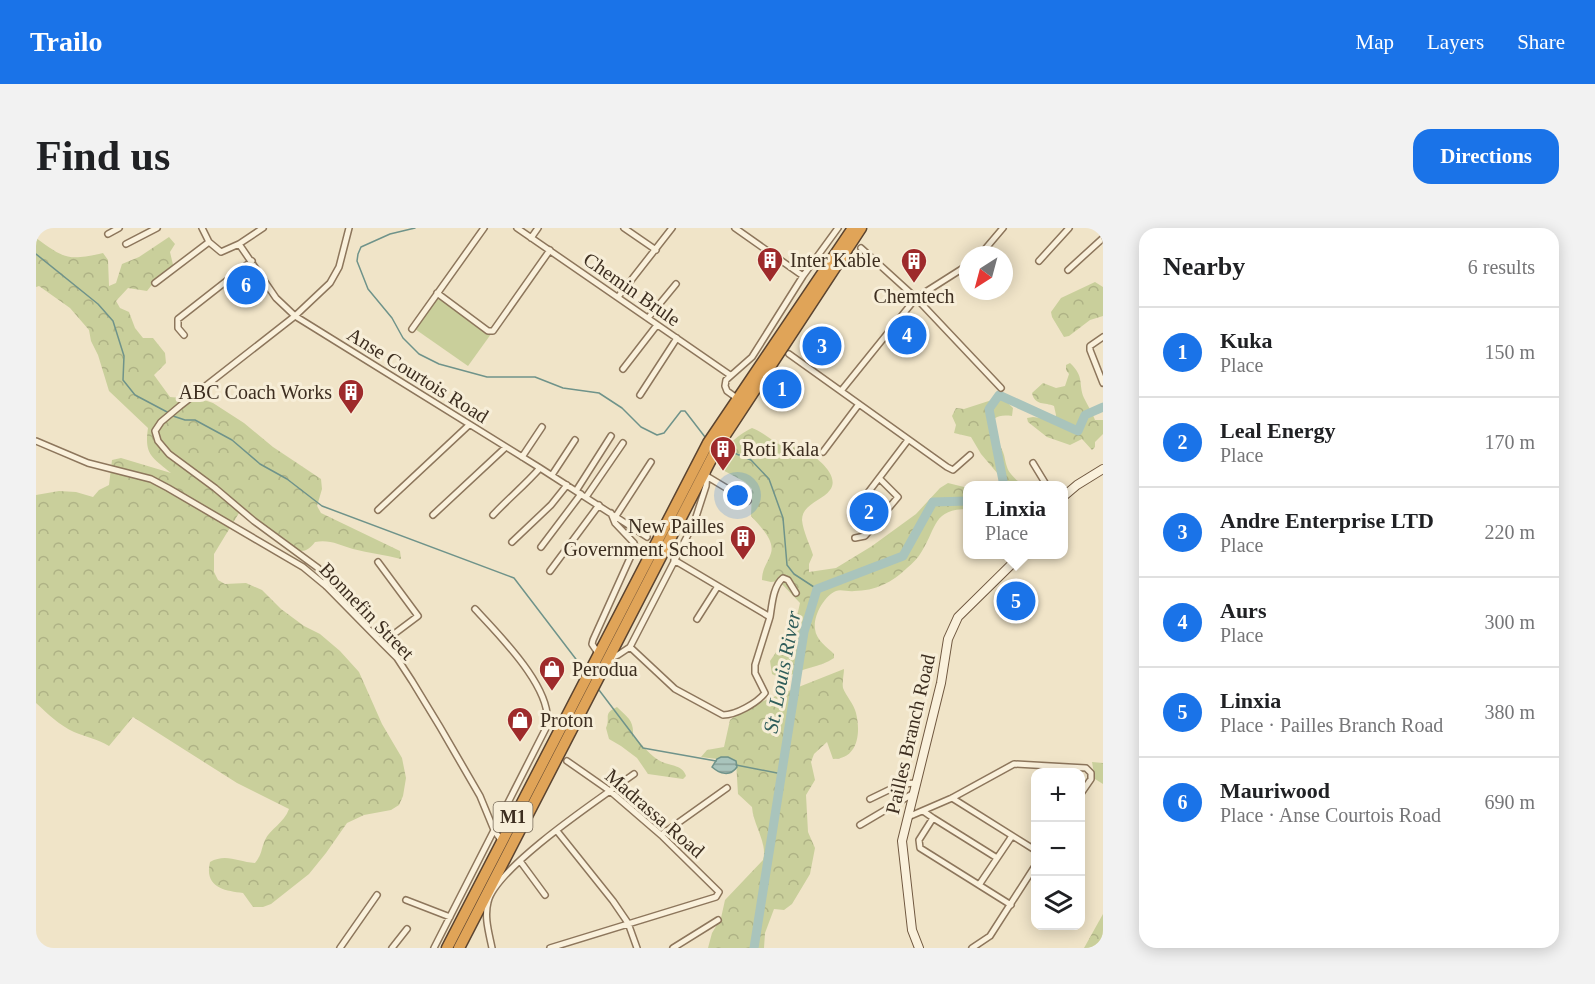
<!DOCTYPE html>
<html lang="en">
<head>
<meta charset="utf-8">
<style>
  :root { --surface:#fff; --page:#f2f2f2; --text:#202124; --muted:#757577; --line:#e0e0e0; --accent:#1a73e8 }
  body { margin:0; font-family:Georgia,serif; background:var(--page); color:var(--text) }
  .controls { position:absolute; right:18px; bottom:18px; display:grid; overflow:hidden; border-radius:12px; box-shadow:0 3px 15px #0003 }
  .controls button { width:54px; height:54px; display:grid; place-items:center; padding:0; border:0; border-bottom:2px solid var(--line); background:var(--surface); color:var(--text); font:30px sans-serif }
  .compass { position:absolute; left:923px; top:18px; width:54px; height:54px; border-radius:50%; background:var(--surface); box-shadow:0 3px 15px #0003; rotate:216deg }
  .you { position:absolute; left:702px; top:268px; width:21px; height:21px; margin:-15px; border:4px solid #fff; border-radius:50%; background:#1a73e8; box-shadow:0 0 0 9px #1a73e833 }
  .badge { display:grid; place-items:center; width:39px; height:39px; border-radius:50%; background:var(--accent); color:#fff; font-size:20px; font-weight:700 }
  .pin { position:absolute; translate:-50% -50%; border:3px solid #fff; box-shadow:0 2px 6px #0006 }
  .popup { position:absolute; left:927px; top:253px; width:105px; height:78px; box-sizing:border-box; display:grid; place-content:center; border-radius:12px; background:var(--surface); filter:drop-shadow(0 2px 4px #0005); font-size:20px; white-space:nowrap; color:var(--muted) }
  .popup b { font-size:22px; color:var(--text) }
  .popup::after { content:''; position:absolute; left:50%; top:100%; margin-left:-12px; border:12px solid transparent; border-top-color:var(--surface) }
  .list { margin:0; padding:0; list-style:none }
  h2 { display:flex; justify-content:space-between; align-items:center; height:78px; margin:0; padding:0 24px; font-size:26px }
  h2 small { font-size:20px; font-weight:400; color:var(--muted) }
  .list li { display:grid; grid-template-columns:39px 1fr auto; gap:18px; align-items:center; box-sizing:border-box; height:90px; padding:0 24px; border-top:2px solid var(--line) }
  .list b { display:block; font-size:22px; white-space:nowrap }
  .list p { margin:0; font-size:20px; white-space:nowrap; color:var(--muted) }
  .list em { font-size:20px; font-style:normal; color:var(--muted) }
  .icon { flex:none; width:33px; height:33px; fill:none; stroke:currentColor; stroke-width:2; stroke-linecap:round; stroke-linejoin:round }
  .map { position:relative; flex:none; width:1067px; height:720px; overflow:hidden; border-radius:18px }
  header { display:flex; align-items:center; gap:36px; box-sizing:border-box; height:84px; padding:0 30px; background:var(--accent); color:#fff }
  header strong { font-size:28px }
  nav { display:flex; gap:33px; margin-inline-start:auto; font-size:21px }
  .intro { display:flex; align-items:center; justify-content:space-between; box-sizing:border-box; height:144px; padding:0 36px }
  h1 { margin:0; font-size:42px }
  .button { padding:15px 27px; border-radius:18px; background:var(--accent); color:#fff; font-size:21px; font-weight:700 }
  main { display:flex; gap:36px; padding:0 36px }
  aside { flex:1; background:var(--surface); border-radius:18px; box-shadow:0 3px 15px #0003 }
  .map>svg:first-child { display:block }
  .grass { fill:url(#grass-tufts) }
  .forest { fill:url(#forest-crowns) }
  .pitch { fill:#c9cf9b }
  .water { fill:url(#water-rules); stroke:#6f938a; stroke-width:1.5 }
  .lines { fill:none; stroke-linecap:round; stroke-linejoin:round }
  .stream { stroke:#6f938a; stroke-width:1.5 }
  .river { stroke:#a9c4bc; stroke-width:9 }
  .street-casing { stroke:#8d765c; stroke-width:8 }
  .secondary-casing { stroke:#6f573f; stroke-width:10 }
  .highway-casing { stroke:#5b4430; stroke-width:13 }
  .street { stroke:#faf1dc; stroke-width:5 }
  .secondary { stroke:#faf1dc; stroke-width:8 }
  .highway { stroke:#e0a458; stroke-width:10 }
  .labels { text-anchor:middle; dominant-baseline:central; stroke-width:6; stroke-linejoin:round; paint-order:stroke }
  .shield { fill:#f7eed8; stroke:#756857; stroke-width:1.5 }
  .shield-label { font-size:18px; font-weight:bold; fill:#3d2e20 }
  .poi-label { font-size:20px; fill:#3d2e20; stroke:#f7eed8; text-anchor:start }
  .street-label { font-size:20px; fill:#3d2e20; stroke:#f7eed8 }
  .water-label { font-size:21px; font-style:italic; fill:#2f5d5a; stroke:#f7eed8 }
</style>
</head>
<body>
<header>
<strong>Trailo</strong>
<nav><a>Map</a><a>Layers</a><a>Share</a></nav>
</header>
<div class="intro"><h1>Find us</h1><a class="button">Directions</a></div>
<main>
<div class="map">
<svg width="1067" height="720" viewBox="0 0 1067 720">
  <defs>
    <pattern id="grass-tufts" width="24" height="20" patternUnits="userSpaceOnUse" patternTransform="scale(1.5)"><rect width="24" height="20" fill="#c9cf9b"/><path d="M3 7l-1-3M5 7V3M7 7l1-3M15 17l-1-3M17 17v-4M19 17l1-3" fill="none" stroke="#aeb285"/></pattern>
    <pattern id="forest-crowns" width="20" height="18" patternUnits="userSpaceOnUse" patternTransform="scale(1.5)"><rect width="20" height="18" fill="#c9cf9b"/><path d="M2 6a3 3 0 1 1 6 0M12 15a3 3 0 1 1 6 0" fill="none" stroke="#aeb285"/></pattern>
    <pattern id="water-rules" width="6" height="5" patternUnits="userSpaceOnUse" patternTransform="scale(1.5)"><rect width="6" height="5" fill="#a9c4bc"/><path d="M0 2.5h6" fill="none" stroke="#8ba098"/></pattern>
  </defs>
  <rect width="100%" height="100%" fill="#f0e4c8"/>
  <path class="grass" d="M1056 534 1067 535V556L1059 551Z"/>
  <path class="forest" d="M133 9 139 16 134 24 138 41 122 49 111 63 92 60 80 73 84 80 93 84 99 100 107 110H117L129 125 130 135 118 147 134 169 168 172 177 175 208 195 237 219 285 251 286 261 281 278 285 285 364 323 365 331C349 327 333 325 317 321 304 317 293 311 279 314 272 323 267 325 256 321L203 285 178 326V344L182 352 189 356 210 355 226 362 245 381 268 398 284 406 304 423 323 444 346 496 366 530 370 550 367 568 363 577 355 582 328 587 311 595 290 625 273 646 235 676 227 679H217L207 665C188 663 168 659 174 634 190 625 202 634 219 635 226 627 225 621 229 612 234 601 248 595 253 581L201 555 97 489 73 518C61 511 50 509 38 504 23 497 12 486 0 475V267L23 263 40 264 57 269 63 262 73 257 76 232 85 230 135 245C116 229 108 227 112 200L73 163 62 127 55 113 53 102 34 80 3 58 0 59V10C29 31 32 33 67 25L72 32 73 58 80 55 86 36 103 29Z
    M1059 54 1067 59V88L1054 92 1033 108 1028 109 1016 89 1015 84 1025 70Z
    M1034 135C1049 149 1042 156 1048 170 1052 178 1056 184 1059 192H1067V206L1059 214V219L1056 222 1046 211 1034 217 1011 209 992 194 991 190 997 189 1019 192 1020 187 1018 178C1009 174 999 178 996 165L1007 155 1020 160 1029 158 1033 146 1030 142V137Z
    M962 170 971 174 977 180 976 188C942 184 962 210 967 224 969 229 969 234 971 239 973 246 981 252 986 257H961L965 255 962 246 945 226 935 209 918 205 920 197 916 188 920 180 928 181Z
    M716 200C728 204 739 216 748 218 755 220 760 217 767 221 779 228 805 247 794 262 786 273 766 276 766 292 767 303 774 317 777 327L773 336V344L800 340 836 318 880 286 904 260 912 255 932 260V281C897 281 901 299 886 323 882 330 877 335 871 340 857 354 839 363 818 363 812 364 805 361 800 363 788 368 777 388 779 401 780 412 791 419 798 426V430C784 440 766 439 752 449L749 446 740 448 736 446 734 433 759 397 764 375 743 353 735 354 726 352C726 340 732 335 735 325 739 312 723 297 715 288L716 261 709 254 683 240C684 221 700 208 716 200Z
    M808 441C808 446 806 454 807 460 810 468 818 476 820 485 825 505 822 531 797 531L791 514 778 526 775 534 779 552 770 567 772 604 779 620 774 646 756 676 748 682 738 681 729 705 728 720H672L676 705 685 690 689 672 727 632C732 615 717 597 716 579L702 566 700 533 685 529 681 531 665 529 671 522 688 519 694 492 707 481Z
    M581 479C592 490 598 492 597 508 606 516 615 529 626 534 635 538 647 537 650 548L647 551 612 546 601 530 585 518 573 511 570 500C575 489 566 486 581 479Z
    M1067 686V720H1048Z"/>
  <path class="pitch" d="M402 69 455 106 432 138 379 101Z"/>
  <path class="water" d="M685 529H692L700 533 701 539C694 549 684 546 676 539L681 531Z"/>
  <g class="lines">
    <path class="stream" d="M379 0 354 6 325 19 322 26 321 33 332 61 356 90 367 110 383 126 403 136 451 149H499L527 160 563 165 586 180 605 199 621 207 628 205 645 183H649L669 209
      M0 26 62 76 77 93 88 128 87 152 99 167 133 185
      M137 188 149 192H159L196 212 224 236 251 251 286 278 478 350 549 443
      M686 220 715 232 733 251 747 290 751 337 758 346 781 361
      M563 462 607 520 680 533
      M700 537 746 546"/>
    <path class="river" d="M968 258 953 181 963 167 1042 203 1049 187 1067 179
      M718 720 768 404 781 361 867 328 897 274 932 273"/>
    <g class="street-casing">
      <path id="street" d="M166 0 173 14 185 24 203 16 240 70 259 88 504 240 611 309
        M481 0 694 147
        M588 0 620 22
        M699 0 767 48
        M72 6 83 0
        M495 10 502 0
        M90 16 121 0
        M203 16 227 0
        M825 20 880 70 965 160
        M944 27 967 0
        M1003 33 1033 0
        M1032 42 1067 10
        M119 55 173 14
        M401 65 452 103H457L514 22
        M582 69 636 0
        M612 90 640 56
        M376 101 448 0
        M148 107 142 100V91L216 33
        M1067 109 1054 118V122L1067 155
        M753 126 911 239 917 242 934 227
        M587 141 621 97
        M805 163 880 70 932 37
        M604 167 641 110
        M702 171 691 163 689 158 690 152 716 129 767 48 802 0
        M0 213 52 235 115 251 132 260 267 339 290 358 346 415 361 430 376 453 404 499 444 568 458 602 465 612
        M787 224 823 176
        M486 229 506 199
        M997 235 1011 258
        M516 247 539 212
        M672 249 712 273
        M540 263 575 208
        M550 269 587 215
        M342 282 433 197
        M397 287 470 219
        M457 287C472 271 489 257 504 240
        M815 287 872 212
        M580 288 615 234
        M819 310 829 308 862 269 843 250
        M476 314 515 277 531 257
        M505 319 545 266
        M342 334 382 388 346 415
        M514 343 563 277
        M290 358V350L282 340 218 293 179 260 133 226 122 213 119 203 125 194 144 178 259 88 294 55 303 39 313 0
        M734 389C736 377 737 358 747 350L752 352 760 365
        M661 391 682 358
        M594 419 639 461 687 487C700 487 721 475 729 465L719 445V437L734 389 638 332
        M562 425 556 416 557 412 599 319 598 315 579 295 575 285
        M575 430 582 427 594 419 658 295 670 258 671 243
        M916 570 999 622
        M834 571 865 556 881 555
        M887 583 897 590 883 612 884 620 975 677
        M872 589 916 570 978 536 1050 540 1055 545V551L1044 567
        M897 590 961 630
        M824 597 878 565
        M521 603 577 673 592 695 601 720
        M625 607 691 560
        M484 633 509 667
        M943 657 976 608
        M370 672 414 689
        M304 720 341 667
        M356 720 371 701
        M398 720 510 500C521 464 462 406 439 381
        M456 720C453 705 448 689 452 674 460 639 566 569 598 546
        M514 720 680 669 683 664 625 607 574 563 531 533
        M637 720 682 692
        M936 720 954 708 999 638"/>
    </g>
    <g class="secondary-casing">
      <path id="secondary" d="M1028 268 1041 257 1067 241
        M883 720 876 702 866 613 905 455 912 411 922 389 986 326"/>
    </g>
    <g class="highway-casing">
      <path id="highway" d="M411 720 672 215 817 0
        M423 720 682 218 825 0"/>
    </g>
    <use href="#street" class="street"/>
    <use href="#secondary" class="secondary"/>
    <use href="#highway" class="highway"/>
  </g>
  <defs>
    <g id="building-pin" transform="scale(1.35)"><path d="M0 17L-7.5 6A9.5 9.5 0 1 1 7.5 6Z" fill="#9e2a2b" stroke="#f7eed8"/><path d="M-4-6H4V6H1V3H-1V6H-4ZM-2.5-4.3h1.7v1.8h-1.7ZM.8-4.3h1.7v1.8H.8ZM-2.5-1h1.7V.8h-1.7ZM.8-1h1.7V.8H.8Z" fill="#fff"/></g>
    <g id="shop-pin" transform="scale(1.35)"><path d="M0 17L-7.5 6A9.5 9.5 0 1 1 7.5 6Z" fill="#9e2a2b" stroke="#f7eed8"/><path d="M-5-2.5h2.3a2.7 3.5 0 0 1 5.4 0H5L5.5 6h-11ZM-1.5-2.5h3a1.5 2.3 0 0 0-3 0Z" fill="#fff"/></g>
  </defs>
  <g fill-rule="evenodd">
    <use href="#building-pin" x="734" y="32"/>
    <use href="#building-pin" x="878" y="33"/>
    <use href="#building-pin" x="315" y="164"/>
    <use href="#building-pin" x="687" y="221"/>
    <use href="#building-pin" x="707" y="310"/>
    <use href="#shop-pin" x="516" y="441"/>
    <use href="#shop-pin" x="484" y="492"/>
  </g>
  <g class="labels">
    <rect class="shield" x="457.5" y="574" width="39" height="30" rx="4.5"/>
    <g class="shield-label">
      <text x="477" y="589">M1</text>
    </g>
    <g class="poi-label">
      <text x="754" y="32">Inter Kable</text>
      <text x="878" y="68" text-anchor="middle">Chemtech</text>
      <text x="296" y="164" text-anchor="end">ABC Coach Works</text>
      <text x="706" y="221">Roti Kala</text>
      <text x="688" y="298" text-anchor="end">New Pailles<tspan x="688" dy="23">Government School</tspan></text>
      <text x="536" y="441">Perodua</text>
      <text x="504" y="492">Proton</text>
    </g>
    <g class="street-label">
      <text transform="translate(596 61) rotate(35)">Chemin Brule</text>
      <text transform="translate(382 147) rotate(32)">Anse Courtois Road</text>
      <text transform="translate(331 383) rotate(46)">Bonnefin Street</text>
      <text transform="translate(874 506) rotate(-77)">Pailles Branch Road</text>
      <text transform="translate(619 585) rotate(41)">Madrassa Road</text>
    </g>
    <g class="water-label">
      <text transform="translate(746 444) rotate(-79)">St. Louis River</text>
    </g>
  </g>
</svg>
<div class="controls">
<button>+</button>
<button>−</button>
<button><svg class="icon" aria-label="layers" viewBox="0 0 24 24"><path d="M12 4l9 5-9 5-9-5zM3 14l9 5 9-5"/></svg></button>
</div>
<svg class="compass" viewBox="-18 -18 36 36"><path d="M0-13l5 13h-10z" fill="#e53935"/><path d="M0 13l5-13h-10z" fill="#757577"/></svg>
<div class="you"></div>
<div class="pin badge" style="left:746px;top:161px">1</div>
<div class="pin badge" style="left:833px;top:284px">2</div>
<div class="pin badge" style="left:786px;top:118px">3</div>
<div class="pin badge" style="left:871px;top:107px">4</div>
<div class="pin badge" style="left:980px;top:373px">5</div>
<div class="popup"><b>Linxia</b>Place</div>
<div class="pin badge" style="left:210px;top:57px">6</div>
</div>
<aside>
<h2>Nearby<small>6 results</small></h2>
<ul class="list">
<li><span class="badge">1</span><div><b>Kuka</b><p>Place</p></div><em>150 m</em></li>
<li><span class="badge">2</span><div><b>Leal Energy</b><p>Place</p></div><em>170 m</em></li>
<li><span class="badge">3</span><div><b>Andre Enterprise LTD</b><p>Place</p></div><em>220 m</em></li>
<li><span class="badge">4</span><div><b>Aurs</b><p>Place</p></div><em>300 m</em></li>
<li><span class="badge">5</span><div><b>Linxia</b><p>Place · Pailles Branch Road</p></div><em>380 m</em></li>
<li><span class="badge">6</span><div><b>Mauriwood</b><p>Place · Anse Courtois Road</p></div><em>690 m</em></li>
</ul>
</aside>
</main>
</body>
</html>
